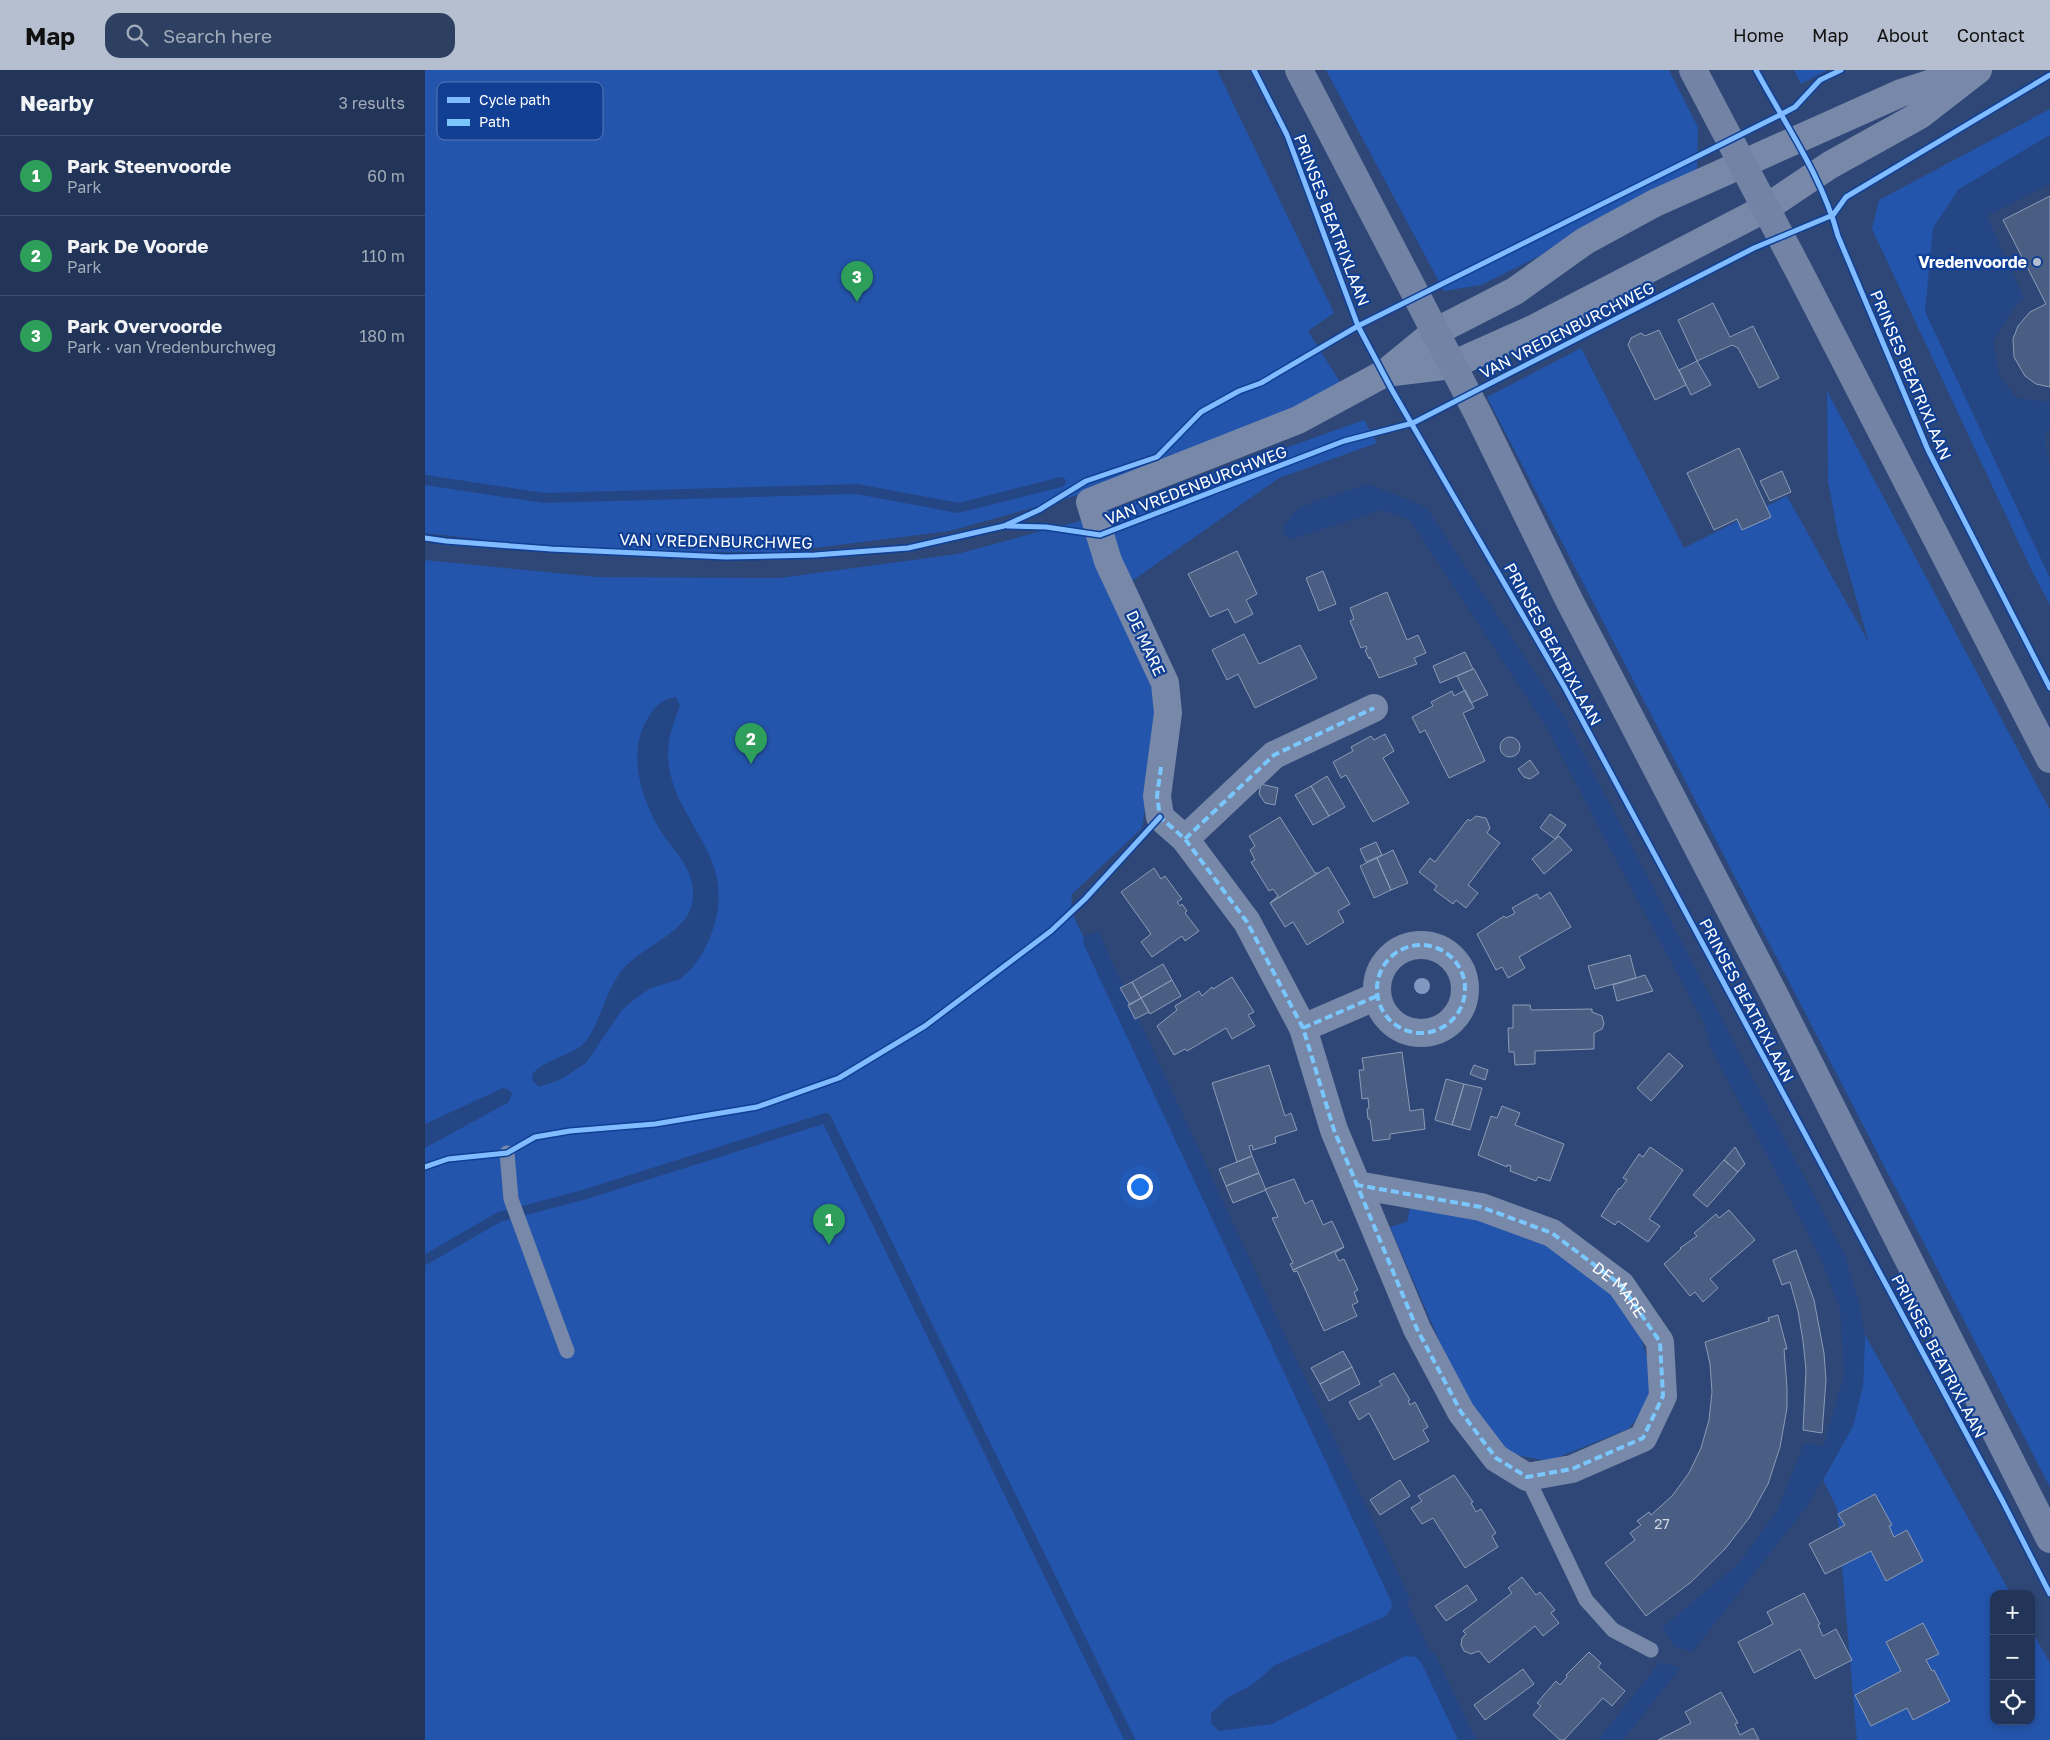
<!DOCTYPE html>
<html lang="en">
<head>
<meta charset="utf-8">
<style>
  :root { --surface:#223558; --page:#2e4061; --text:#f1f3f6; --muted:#a2abba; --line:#3f506e; --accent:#b6bfcf }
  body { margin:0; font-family:"Golos Text",sans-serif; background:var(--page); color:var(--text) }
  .controls { position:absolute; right:15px; bottom:15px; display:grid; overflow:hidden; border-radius:10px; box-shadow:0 2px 8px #0003 }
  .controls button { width:45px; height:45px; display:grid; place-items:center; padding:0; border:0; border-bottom:1px solid var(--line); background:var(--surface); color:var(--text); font:25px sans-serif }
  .you { position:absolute; left:714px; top:1116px; width:18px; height:18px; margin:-12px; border:4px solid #fff; border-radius:50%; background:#1a73e8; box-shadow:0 0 0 8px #1a73e833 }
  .badge { display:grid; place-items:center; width:32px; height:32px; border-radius:50%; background:var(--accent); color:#fff; font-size:16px; font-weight:700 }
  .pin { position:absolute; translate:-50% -41px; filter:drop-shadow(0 1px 2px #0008) }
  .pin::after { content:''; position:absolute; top:26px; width:18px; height:15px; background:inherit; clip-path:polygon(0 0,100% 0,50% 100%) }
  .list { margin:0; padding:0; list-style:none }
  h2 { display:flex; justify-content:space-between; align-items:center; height:65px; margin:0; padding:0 20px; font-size:21px }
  h2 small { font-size:16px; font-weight:400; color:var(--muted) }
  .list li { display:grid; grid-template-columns:32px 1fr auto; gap:15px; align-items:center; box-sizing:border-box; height:80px; padding:0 20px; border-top:1px solid var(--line) }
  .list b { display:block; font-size:19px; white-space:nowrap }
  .list p { margin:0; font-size:16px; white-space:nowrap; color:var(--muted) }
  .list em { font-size:16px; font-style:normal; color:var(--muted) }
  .icon { flex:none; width:28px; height:28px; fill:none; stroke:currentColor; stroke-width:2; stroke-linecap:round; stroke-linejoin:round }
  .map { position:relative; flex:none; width:1625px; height:1670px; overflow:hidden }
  header { display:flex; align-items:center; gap:30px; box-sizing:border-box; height:70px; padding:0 25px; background:var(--accent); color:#111 }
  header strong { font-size:24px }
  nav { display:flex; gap:28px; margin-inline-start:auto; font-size:18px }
  .search { width:350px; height:45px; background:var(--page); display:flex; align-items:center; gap:12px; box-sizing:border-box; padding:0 18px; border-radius:15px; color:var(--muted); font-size:19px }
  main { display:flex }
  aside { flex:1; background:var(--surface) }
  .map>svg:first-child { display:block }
  .green { fill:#2455ac }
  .water { fill:#254685 }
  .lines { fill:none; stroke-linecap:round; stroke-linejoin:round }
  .stream { stroke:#254685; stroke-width:10 }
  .building { fill:#4a5e84; stroke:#8c9bb7 }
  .service { stroke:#7788a9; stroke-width:15 }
  .minor { stroke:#7788a9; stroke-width:28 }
  .tertiary { stroke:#7788a9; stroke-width:28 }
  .secondary { stroke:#7283a5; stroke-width:28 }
  .quiet { stroke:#7ac7fe; stroke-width:4; stroke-dasharray:8 4; stroke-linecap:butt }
  .cycleway-casing { stroke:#103f94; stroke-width:8 }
  .cycleway { stroke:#80bcff; stroke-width:5 }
  .tree { fill:#8298c1 }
  .poi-dot { fill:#b6bfcf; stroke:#103f94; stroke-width:2 }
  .labels { text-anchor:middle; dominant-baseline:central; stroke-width:4.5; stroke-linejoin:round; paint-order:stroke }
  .number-label { font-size:14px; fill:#d2d7e0 }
  .street-label { font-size:16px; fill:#fff; stroke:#103f94 }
  .poi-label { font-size:16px; font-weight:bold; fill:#fff; stroke:#103f94; text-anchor:end }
  .key { fill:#103f94; stroke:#5879b4; stroke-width:1 }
  .key-label { font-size:14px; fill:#fff }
</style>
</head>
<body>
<header>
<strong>Map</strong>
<div class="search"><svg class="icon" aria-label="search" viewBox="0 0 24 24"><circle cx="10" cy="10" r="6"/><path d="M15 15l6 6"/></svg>Search here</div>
<nav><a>Home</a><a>Map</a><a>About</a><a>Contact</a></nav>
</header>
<main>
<aside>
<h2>Nearby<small>3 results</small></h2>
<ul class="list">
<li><span class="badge" style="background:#2e9e5b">1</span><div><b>Park Steenvoorde</b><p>Park</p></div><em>60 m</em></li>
<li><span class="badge" style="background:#2e9e5b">2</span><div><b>Park De Voorde</b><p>Park</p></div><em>110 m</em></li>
<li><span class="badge" style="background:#2e9e5b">3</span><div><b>Park Overvoorde</b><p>Park · van Vredenburchweg</p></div><em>180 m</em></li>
</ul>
</aside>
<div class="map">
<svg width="1625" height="1670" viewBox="0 0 1625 1670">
  <rect width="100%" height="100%" fill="#2e4776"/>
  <path class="green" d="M0 0H792L909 243 883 261 925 328 664 422 525 461 358 482 162 481 0 463Z
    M901 0H1244L1273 57 1272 108 1056 215 1019 221Z
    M1369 0H1402L1376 14Z
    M1625 39V65L1533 120 1500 241 1625 508V535L1607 501 1447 159 1454 130Z
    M1156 278 1259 478 1362 426 1444 573 1413 465 1403 411 1402 321 1625 740V1417L1062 327Z
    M939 350 952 373 854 408 687 525 732 621 734 642 717 758 647 824 646 841 1048 1670H0V490L172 507 355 508 532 484 658 450Z
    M987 1127 1106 1167 1161 1194 1208 1246 1217 1271 1227 1304 1226 1325 1218 1342 1203 1359 1124 1391 1091 1385 1073 1373 1057 1353 1024 1293 965 1157 982 1152Z
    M1440 1265 1586 1524H1569V1651H1606V1560L1625 1593V1670H1432L1412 1438 1398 1410 1428 1356 1438 1316Z"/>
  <path class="water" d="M1625 65V114L1562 146 1599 228 1591 235 1568 272 1575 307 1592 328 1625 332V355L1620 369 1625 399V508L1500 241 1508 158 1533 120Z
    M942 414 995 434 1004 441 1140 648 1420 1185 1435 1236 1440 1265 1438 1316 1428 1356 1384 1434 1267 1582 1249 1576 1237 1558 1314 1493 1352 1441 1379 1373 1398 1376 1419 1306 1415 1239 1395 1187 1286 978 1279 953 1175 760 1125 663 985 450 956 440 868 469 860 465 858 457 870 441 887 432Z
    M251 627 255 636C249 652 243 666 243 683 243 751 316 783 287 862 283 874 275 889 267 898 263 903 259 904 256 909L226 918 210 929 197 940 161 993 135 1010 114 1017 108 1011 107 1007C109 994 145 985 156 976 173 962 179 923 195 903 216 874 267 864 268 826 269 800 253 786 239 766 218 734 200 684 223 648 230 636 237 629 251 627Z
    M673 861 866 1278 986 1530 982 1533 1006 1582 1010 1584 1050 1667 1053 1670H1033L997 1594 991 1587 980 1586 847 1654 794 1661 786 1654V1643L805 1626 827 1615 850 1595 961 1546 967 1537 966 1531 658 873 659 866Z
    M78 1018 84 1020 87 1024 84 1032 0 1078V1054Z
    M1235 1592 1255 1598 1198 1670H1173Z"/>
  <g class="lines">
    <path class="stream" d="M0 410 119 428 432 419 533 438 636 412
      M0 1190 74 1147 158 1125 401 1048 705 1670"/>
  </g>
  <path class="building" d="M1625 126V317L1611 314 1600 306 1589 287 1588 269 1593 256 1605 242 1621 234 1578 150Z
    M1288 233 1305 267 1328 256 1354 308 1334 318 1313 278 1307 275 1272 291 1253 250Z
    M1234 260 1261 315 1230 330 1203 275 1206 268 1216 263 1220 266Z
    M1272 291 1286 315 1266 325 1254 300Z
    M1314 378 1346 447 1317 460 1312 449 1289 460 1262 403Z
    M1357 401 1366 422 1345 431 1335 411Z
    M812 481 832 524 821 530 828 544 810 553 803 539 785 547 763 504Z
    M898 501 911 534 894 541 881 508Z
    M962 522 982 570 993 565 1001 583 989 588 992 594 954 608 945 587 944 589 940 580 942 579 941 576 936 578 925 551 929 549 925 538Z
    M819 564 834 594 875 575 892 608 830 638 813 604 802 610 787 580Z
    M1040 582 1048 599 1015 613 1008 596Z
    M1048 599H1049L1063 625 1046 633 1032 606Z
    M1040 620 1049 638 1038 643 1060 691 1024 708 1000 660 995 663 987 647 1008 636 1006 632 1027 621 1029 626Z
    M960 664 969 681 958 688 984 733 948 752 921 705 916 708 908 692 928 681 926 677 946 666 949 670Z
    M1075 677a10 10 0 1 1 20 0a10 10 0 1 1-20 0Z
    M1105 690 1114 703 1105 709 1099 707 1093 699Z
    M902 706 920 737 904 746 886 716Z
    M836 714 853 718 850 735 840 733 834 724Z
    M886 716 904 746 888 755 870 725Z
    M1125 744 1141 755 1130 769 1115 758Z
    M1051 746 1061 748 1065 758 1062 763 1075 773 1043 815 1053 823 1041 838 1031 830 1028 834 1009 820 1012 816 994 802 1005 788 1010 792 1043 749 1045 751Z
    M855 747 890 803H893L845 833 853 826 848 819 844 821 826 792 830 790 825 780 830 776 824 766Z
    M1134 766 1147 780 1119 804 1107 789Z
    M951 772 957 785 941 792 935 779Z
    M968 780 983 813 966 820 952 788Z
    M952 788 966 820 949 828 935 796Z
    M903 797 925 834 913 841 919 852 882 875 868 852 860 857 845 833Z
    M729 798 736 809 740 806 757 829 752 832 755 836 757 834 762 841 760 843 774 861 760 871 757 866 727 887 716 872 726 864 696 822Z
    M1125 822 1146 857 1094 887 1100 898 1083 908 1077 897 1071 900 1052 864 1079 846 1081 848 1090 843 1087 838 1112 824 1115 829Z
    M1205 885 1211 908 1170 919 1163 896Z
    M738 894 747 910 716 928 707 912Z
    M1220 905 1228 921 1192 931 1188 915Z
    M807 907 829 942 823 945 830 956 807 969 801 958 762 981 760 979 749 985 732 956 752 940 750 936 774 921 777 926 787 917 788 919Z
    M747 910 756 926 725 944 716 928Z
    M707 912 716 928 705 935 695 918Z
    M716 928 724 942 710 949 703 935Z
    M1088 935H1105L1106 940 1167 939V942L1177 946 1179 954 1177 959 1169 963V979L1110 981V994L1090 995 1089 982H1084L1083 958H1088Z
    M977 982 985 1041 998 1039 1000 1059 965 1064V1069L948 1071 945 1049H943L942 1039 944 1038 943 1028 937 1029 934 1000H939L937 988Z
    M1244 983 1258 996 1226 1031 1212 1018Z
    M844 995 860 1046 866 1043 872 1060 850 1067 851 1073 828 1080 827 1075 824 1076 827 1086 812 1092 787 1013Z
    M1049 995 1063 1000 1060 1010 1045 1004Z
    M1021 1009 1039 1014 1027 1055 1010 1050Z
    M1039 1014 1057 1018 1045 1060 1027 1055Z
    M1077 1036 1095 1043 1090 1055 1139 1074 1125 1111 1113 1107 1111 1111 1085 1101 1086 1096 1082 1095V1097L1053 1085 1066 1046 1072 1048Z
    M1225 1077 1258 1100 1224 1149 1235 1156 1223 1172 1193 1151 1190 1155 1176 1146 1194 1118 1195 1119 1202 1110 1198 1108 1214 1084 1218 1087Z
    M1310 1077 1320 1094 1313 1102 1299 1090Z
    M827 1086 834 1103 801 1116 794 1099Z
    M1299 1090 1313 1102 1282 1137 1268 1125Z
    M834 1103 841 1120 808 1133 801 1116Z
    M869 1109 880 1134 887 1130 898 1155 907 1151 919 1177 868 1200 865 1194 868 1193 847 1148 853 1147 840 1119Z
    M1304 1140 1330 1170 1285 1209 1293 1218 1278 1232 1270 1222 1265 1226 1239 1194 1256 1179 1255 1178 1272 1166 1269 1163 1291 1144 1294 1148Z
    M919 1177 910 1183 914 1191 919 1189 933 1220 929 1222 933 1232 927 1235 932 1246 899 1261 872 1201 869 1202 868 1200Z
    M1371 1180 1389 1230 1399 1283 1401 1310 1397 1363 1378 1360 1381 1300 1378 1271 1373 1241 1365 1212 1357 1215 1348 1190Z
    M1353 1245 1362 1279H1359L1362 1318V1338L1355 1377 1343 1414 1324 1448 1300 1479 1265 1513 1221 1546 1180 1493 1210 1470 1205 1463 1216 1455 1212 1451 1224 1442 1226 1445 1247 1426 1264 1403 1276 1378 1284 1350 1287 1322 1285 1294 1280 1272 1344 1251 1343 1248Z
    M918 1281 927 1297 895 1314 886 1298Z
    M927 1297 935 1314 904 1331 895 1314Z
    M969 1303 985 1330 983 1331 985 1335 990 1332 1003 1357 998 1360 1004 1371 969 1390 944 1343 934 1350 924 1332 957 1315 954 1311Z
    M1029 1405 1048 1432 1046 1433 1051 1442 1056 1439 1071 1463 1067 1466 1073 1477 1040 1498 1008 1448 997 1454 986 1438 997 1431 993 1426Z
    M975 1410 985 1426 955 1445 945 1430Z
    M1450 1424 1467 1455 1464 1456 1469 1467 1482 1460 1498 1491 1461 1511 1446 1481 1400 1504 1384 1474 1420 1455 1413 1444Z
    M1097 1507 1111 1525 1115 1522 1130 1540 1126 1543 1134 1553 1118 1566 1110 1556 1064 1593 1054 1581 1046 1584 1039 1581 1036 1575 1037 1568 1041 1564 1038 1561 1087 1523 1083 1518Z
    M1042 1515 1052 1530 1021 1551 1010 1536Z
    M1379 1523 1395 1554 1393 1555 1398 1566 1411 1559 1427 1590 1390 1609 1375 1579 1329 1603 1313 1572 1348 1554 1342 1542Z
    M1498 1553 1514 1584 1501 1590 1507 1601 1509 1600 1525 1631 1488 1650 1482 1638 1446 1656 1430 1625 1476 1601 1461 1572Z
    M1164 1582 1176 1593 1173 1597 1200 1621 1187 1636 1178 1628 1139 1670H1135L1108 1645 1116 1636 1112 1633 1131 1611 1135 1615 1142 1607 1141 1605Z
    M1098 1599 1109 1614 1060 1650 1049 1635Z
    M1296 1622 1313 1653 1310 1654 1315 1665 1328 1658 1334 1670H1233L1266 1653 1260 1642Z"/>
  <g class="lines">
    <path class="service" d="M82 1083 86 1129 142 1281
      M1102 1407 1161 1530 1188 1560 1226 1580"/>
    <g class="minor">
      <path d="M960 303 1027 295"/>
      <path d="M760 769 849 685 949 638"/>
      <circle cx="996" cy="919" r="44"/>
      <path d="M878 958 952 926"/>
      <path id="s1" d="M932 1115 1056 1137 1127 1163 1196 1215 1235 1272 1238 1326 1218 1368 1147 1399 1102 1407 1071 1388 1036 1342 992 1259 909 1060 878 958 822 852 760 769 735 747 732 726 743 643 740 613 683 491 665 432 873 350 960 303 1010 262"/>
    </g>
    <path class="tertiary" d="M1010 262 1090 221 1160 171 1230 133 1476 23 1538 3
      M1027 295 1110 258 1341 138 1405 95 1495 45 1553 0"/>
    <path class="secondary" d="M874 0 1054 346 1144 530 1350 926 1625 1469
      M1268 0 1376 205 1625 689"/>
    <path class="quiet" d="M736 697 732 726 735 747 760 769 822 852 878 958 909 1060 992 1259 1036 1342 1071 1388 1102 1407 1147 1399 1218 1368 1238 1326 1235 1272 1196 1215 1127 1163 1056 1137 932 1115
      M760 769 849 685 949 638
      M952 919a44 44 0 1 1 88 0a44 44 0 1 1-88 0Z
      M878 958 952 926"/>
    <g class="cycleway-casing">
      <path id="cycleway" d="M829 0 862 65 933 256 967 320 1140 618 1577 1430 1625 1524
        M1331 0C1360 54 1397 106 1413 166L1503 380 1625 618
        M582 456 621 457 675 465 919 371 988 353 1329 178 1408 145 1421 127 1625 5
        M0 468 21 471 126 479 301 487 390 485 483 478 579 456 614 440 661 411 732 387 776 342 814 321 836 313 933 256 1355 45 1370 37 1395 10 1416 0
        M0 1097 23 1089 82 1083 110 1067 145 1061 230 1054 332 1037 414 1008 500 956 626 861 660 829 735 747"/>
    </g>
    <use href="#cycleway" class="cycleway"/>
  </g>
  <circle class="tree" cx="997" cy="916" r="8"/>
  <circle class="poi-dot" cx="1612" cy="192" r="5"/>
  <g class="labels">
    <g class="number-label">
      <text x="1237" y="1453">27</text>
    </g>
    <g class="street-label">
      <text transform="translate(907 150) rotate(69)">PRINSES BEATRIXLAAN</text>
      <text transform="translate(1142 260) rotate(-27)">VAN VREDENBURCHWEG</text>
      <text transform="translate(1486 305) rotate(67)">PRINSES BEATRIXLAAN</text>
      <text transform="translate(771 415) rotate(-21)">VAN VREDENBURCHWEG</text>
      <text transform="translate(291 471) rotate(1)">VAN VREDENBURCHWEG</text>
      <text transform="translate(721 573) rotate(65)">DE MARE</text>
      <text transform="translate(1128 574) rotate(61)">PRINSES BEATRIXLAAN</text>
      <text transform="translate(1322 930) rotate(62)">PRINSES BEATRIXLAAN</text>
      <text stroke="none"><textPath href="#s1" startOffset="290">DE MARE</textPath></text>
      <text transform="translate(1514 1286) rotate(62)">PRINSES BEATRIXLAAN</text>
    </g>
    <g class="poi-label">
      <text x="1602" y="192">Vredenvoorde</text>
    </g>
  </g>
  <rect x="12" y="12" width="166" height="58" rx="8" class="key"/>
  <rect x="22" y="27" width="23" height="6" fill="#80bcff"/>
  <rect x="22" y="49" width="23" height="7" fill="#7ac7fe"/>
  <g class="key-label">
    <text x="54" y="35">Cycle path</text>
    <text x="54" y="57">Path</text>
  </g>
</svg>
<div class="controls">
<button>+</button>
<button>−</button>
<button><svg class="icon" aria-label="locate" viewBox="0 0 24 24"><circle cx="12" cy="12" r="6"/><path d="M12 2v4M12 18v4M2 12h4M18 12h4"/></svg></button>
</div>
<div class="you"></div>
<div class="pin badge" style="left:404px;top:1175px;background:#2e9e5b">1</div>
<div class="pin badge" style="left:326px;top:694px;background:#2e9e5b">2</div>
<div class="pin badge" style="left:432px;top:232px;background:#2e9e5b">3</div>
</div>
</main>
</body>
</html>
